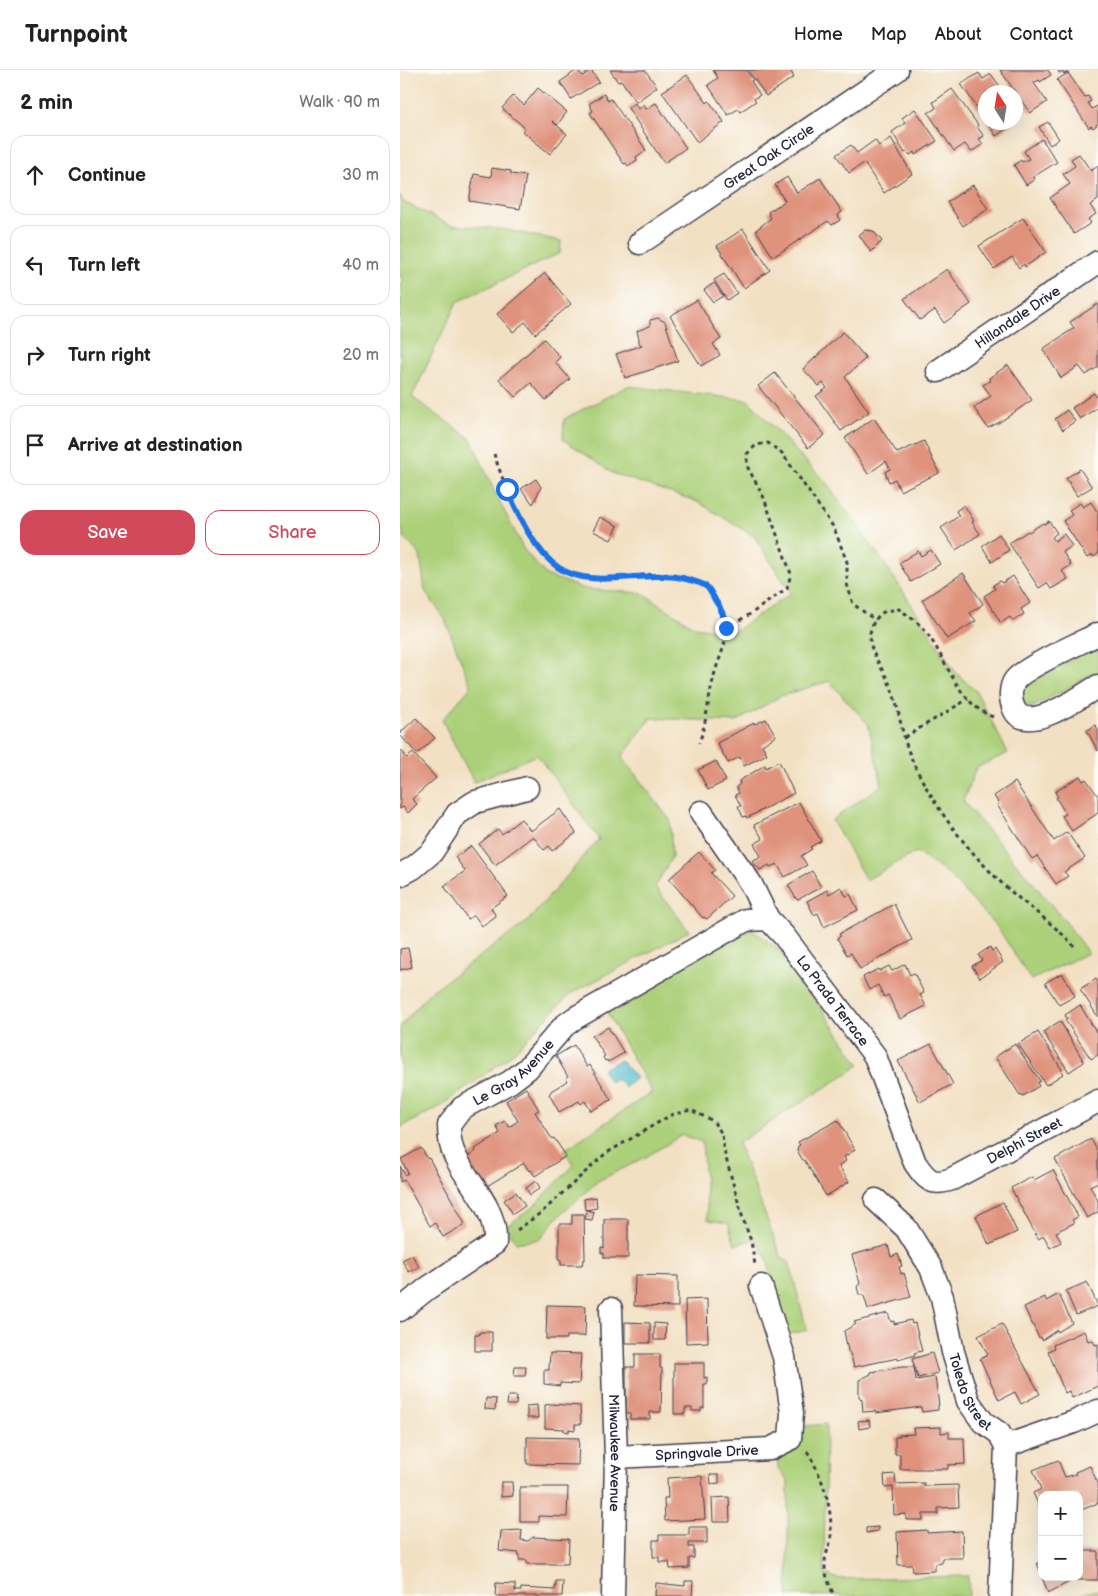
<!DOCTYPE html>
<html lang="en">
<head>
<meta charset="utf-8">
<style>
  :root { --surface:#fff; --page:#f2f2f2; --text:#222; --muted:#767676; --line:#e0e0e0; --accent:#d1495b }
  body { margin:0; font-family:"Balsamiq Sans",sans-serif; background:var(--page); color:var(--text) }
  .controls { position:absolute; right:15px; bottom:15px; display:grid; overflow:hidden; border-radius:10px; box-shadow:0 5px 20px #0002 }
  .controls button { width:45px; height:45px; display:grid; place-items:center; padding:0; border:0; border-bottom:1px solid var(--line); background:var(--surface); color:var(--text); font:25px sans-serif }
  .compass { position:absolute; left:578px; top:15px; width:45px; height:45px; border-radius:50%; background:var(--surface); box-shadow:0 5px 20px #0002; rotate:348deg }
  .stop { position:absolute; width:15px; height:15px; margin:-11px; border:4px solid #1a73e8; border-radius:50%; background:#fff }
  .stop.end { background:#1a73e8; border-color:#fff; box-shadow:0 1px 5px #0008 }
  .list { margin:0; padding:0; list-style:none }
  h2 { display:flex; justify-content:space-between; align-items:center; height:65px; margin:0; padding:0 20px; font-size:21px }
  h2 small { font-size:16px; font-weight:400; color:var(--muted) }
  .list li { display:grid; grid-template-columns:32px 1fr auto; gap:15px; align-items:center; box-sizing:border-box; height:80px; margin:0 10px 10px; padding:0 10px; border:1px solid var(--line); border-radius:15px }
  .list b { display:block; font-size:19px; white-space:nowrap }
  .list em { font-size:16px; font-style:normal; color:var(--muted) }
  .actions { display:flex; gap:10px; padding:15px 20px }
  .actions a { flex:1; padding:11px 0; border:1px solid var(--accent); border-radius:15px; text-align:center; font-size:18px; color:var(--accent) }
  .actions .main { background:var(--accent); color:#fff }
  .icon { flex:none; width:28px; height:28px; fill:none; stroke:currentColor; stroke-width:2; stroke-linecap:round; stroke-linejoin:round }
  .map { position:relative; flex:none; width:698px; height:1526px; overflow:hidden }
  header { display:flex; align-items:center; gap:30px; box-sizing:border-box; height:70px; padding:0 25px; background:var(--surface); border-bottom:1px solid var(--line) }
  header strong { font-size:24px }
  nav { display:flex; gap:28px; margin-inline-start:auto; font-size:18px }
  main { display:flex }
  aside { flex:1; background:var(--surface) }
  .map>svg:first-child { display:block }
  .green { fill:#acd079; stroke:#67795a }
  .water { fill:#4fbacc; stroke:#386e84 }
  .building { fill:#df927c }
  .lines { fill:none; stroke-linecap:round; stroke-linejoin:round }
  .street-casing { stroke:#413e4f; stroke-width:25 }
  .path { stroke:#413e4f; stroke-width:3; stroke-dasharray:4 4; stroke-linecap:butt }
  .street { stroke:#fff; stroke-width:22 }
  .route { stroke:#1a73e8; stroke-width:6 }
  .labels { text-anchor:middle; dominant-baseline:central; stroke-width:4; stroke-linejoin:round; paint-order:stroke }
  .street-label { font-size:14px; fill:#22223b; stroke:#fdfcf7 }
</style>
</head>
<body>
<header>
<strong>Turnpoint</strong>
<nav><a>Home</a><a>Map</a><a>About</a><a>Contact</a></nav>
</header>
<main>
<aside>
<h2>2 min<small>Walk · 90 m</small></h2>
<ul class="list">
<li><svg class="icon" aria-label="ahead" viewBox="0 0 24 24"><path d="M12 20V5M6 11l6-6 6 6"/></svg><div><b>Continue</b></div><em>30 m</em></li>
<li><svg class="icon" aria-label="left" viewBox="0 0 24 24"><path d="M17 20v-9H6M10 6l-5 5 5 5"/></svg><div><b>Turn left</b></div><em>40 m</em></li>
<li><svg class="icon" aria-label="right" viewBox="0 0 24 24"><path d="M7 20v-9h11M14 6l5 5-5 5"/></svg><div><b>Turn right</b></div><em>20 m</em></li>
<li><svg class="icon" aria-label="arrive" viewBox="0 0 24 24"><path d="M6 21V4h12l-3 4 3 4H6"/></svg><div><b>Arrive at destination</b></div></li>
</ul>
<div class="actions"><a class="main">Save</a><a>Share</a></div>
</aside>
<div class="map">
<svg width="698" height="1526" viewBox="0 0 698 1526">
  <rect width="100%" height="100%" fill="#fdfcf7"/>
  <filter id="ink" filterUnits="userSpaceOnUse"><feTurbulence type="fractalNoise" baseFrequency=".02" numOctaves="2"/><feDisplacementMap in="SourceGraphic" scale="10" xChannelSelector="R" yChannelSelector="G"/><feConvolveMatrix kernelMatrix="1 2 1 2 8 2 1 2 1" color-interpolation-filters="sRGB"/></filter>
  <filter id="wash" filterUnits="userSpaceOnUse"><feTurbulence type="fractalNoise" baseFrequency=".0096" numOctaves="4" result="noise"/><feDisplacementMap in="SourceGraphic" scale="20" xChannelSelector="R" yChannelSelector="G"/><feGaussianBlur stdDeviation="1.12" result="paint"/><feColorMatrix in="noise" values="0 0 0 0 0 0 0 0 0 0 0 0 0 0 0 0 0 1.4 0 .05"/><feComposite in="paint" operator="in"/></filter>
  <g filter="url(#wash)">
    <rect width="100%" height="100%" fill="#f2e0c3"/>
    <path class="green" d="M0 125 3 132 50 155 101 159 161 171 160 183 57 232 12 327 71 369 98 429 124 480 146 505 185 519 242 523 295 557 332 563 391 523 354 466 298 432 212 403 163 369 164 349 228 316 348 330 427 414 487 497 556 603 576 621 608 683 576 698 563 731 665 851 688 883 631 910 598 858 547 803 516 782 466 810 432 750 482 715 468 654 429 611 381 626 336 652 251 648 222 687 270 750 272 787 255 817 289 861 170 924 110 986 43 1035 0 1058V957L29 923 127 852 199 769 137 685 74 712 42 650 71 617 45 549 25 521 20 485 4 467 0 452V241L2 209 0 207Z
      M698 575V601L633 637 626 635 619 631 622 616Z
      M352 860 378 879 404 913 460 995 338 1073 382 1189 389 1191 407 1260 387 1265 367 1189 355 1169 335 1175 328 1153 308 1150 302 1072 282 1065 246 1087 198 1111 157 1148 140 1169 116 1173 107 1156 134 1136 174 1095 164 1080 252 1022 204 937Z
      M426 1354 424 1503 438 1509 568 1506 569 1526H388V1411L378 1398V1387L397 1357Z
      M698 1520V1526H671Z"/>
    <path class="water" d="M220 990 236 1008 225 1018 217 1009 210 1012 202 999Z"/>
    <g id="blocks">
      <path class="building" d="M177 0 183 6 191 0 199 12 171 29 160 12Z
        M210 0H245L257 17 236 32 221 10 218 12Z
        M313 0H346L353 10 351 11 360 25 354 29 356 31 340 42 338 39 328 45 308 15 318 8Z
        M348 0H390L394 7 366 26Z
        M600 0H648L651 5 640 12 639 10 634 13 647 32 630 43Z
        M658 0H670L664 4 662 1 659 3Z
        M579 3 583 9 591 4 604 22H586V51L561 14Z
        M668 3 685 27 688 26 691 31 688 33 692 39 697 36 698 37V54L693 58 691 56 689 58 657 10Z
        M287 5 307 33 309 31 324 52 297 72 262 22Z
        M138 18 167 42 157 55 152 51 167 64 150 84 122 61 125 58 102 38 113 26 124 35Z
        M552 19 578 55 577 57 584 66 579 69 583 74 571 82 565 74 554 81 528 43 536 38 533 32Z
        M204 24 208 31 211 29 246 80 236 87 237 90 228 96 226 93 224 94 190 43 193 41 189 34Z
        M235 33 238 39 244 35 246 39 256 33 286 78 264 93 228 38Z
        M515 39 537 71 515 85 514 82 510 85 507 82 505 83 492 62 505 53 502 48Z
        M587 52H616L596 66Z
        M648 52 659 69 650 75 639 57Z
        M491 68 512 104 484 123 464 93 449 103 436 85 451 75 457 83 475 70 479 76Z
        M642 69 657 92 633 107 634 110 626 115 614 95 621 90 622 92 629 89 624 81Z
        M679 84 691 101 698 96V130L690 135 696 144 688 149 691 153 674 164 650 128 670 114 663 104 675 96 671 89Z
        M92 98 111 101V104L126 106 120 139 69 131 74 104 91 107Z
        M387 107 397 123 420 108 442 142 438 145 440 150 432 155 428 151 373 187 356 160 371 148 368 142 385 131 375 115Z
        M573 115 588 139 563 156 547 132Z
        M623 148 646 182 625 197 624 194 619 198 612 187 594 199 579 176Z
        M343 159 370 200 344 218 317 176Z
        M465 160 473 161 482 171 471 182 459 165Z
        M547 199 571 234 544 253 535 240 520 250 504 229Z
        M145 203 171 234 135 264 125 252 113 262 97 244Z
        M324 204 337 223 327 230 314 210Z
        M314 213 323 226 313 232 304 220Z
        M297 230 321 269 313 274 320 285 301 296 270 246Z
        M698 234V297L686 305 679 296 661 308 643 279 674 258 670 252Z
        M258 248 265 252 278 291 225 308 216 284 242 275 239 273V269L237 261 250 256V250Z
        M443 262 466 288 445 307 469 342 441 361 416 326 427 318 423 313 419 316 403 299Z
        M144 269 160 287 155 292 170 309 146 330 131 313 115 327 99 309Z
        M608 295 632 330 600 352 588 358 574 338 591 326 583 315 590 311 589 308Z
        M375 303 425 365 408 378 358 316Z
        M694 323 698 329V337L680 349 672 338Z
        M667 340 675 351 663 360 655 349Z
        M474 348 497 383 524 371 539 403 500 421 495 409 489 412 485 402 490 399 486 391 468 404 445 368Z
        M680 399 692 417 677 426 666 408Z
        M136 409 141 417 133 434 121 419Z
        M691 432 698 443V484L694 487 693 485 687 488 663 451 672 445 669 440 680 433 683 437Z
        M564 435 574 451 572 452 580 464 556 480 541 458 559 446 556 441Z
        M200 447 218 456 211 470 193 461Z
        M649 451 657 463 652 467 655 471 664 464 672 476 663 482 671 495 662 501 668 509 651 519 647 513 639 518 609 473 628 461 629 462 643 453 644 454Z
        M599 464 609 480 592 492 582 476Z
        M531 480 540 494 511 512 499 493 518 481 521 486Z
        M563 503 583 534 570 543 576 551 547 569 522 530Z
        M613 506 630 533 621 539 624 544 613 551 610 547 601 553 584 526 595 519 593 515 600 511 602 513Z
        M16 648 35 668 17 684 0 665 2 663 1 662Z
        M366 649 376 666 362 675 367 684 344 696 340 687 328 693 317 673 354 653 355 654Z
        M695 655 698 659V681L687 661Z
        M0 679 7 688 13 683 36 708 12 729 17 734 8 743 3 737 0 739Z
        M316 691 326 711 308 720 298 700Z
        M379 691 394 723 347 748 346 746 343 747 338 736H341L335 725 339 723 336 717 340 714 339 711 365 695 366 698Z
        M680 706 683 711 686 709 698 726V743L672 761 662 746 666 744 656 728 658 727 655 722Z
        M615 712 654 771 667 762 685 788 664 802 668 806 656 814 637 786 632 789 597 735 599 734 594 726Z
        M399 732 421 771 410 777 412 779 401 786 407 795 385 807 377 794 370 797 369 795 360 800 352 791 361 786 354 774 363 769 354 755Z
        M160 739 176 763 152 781 149 776 144 780 133 766 95 795 79 774 98 759 102 764 121 749 131 761Z
        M71 776 108 826 91 838 96 846 82 856 74 845 68 849 44 816 65 801 55 787Z
        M299 782 315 800 311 803 332 826 307 849 304 847 303 848 269 809Z
        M412 801 421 817 397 830 388 815Z
        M441 817 446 826 450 824 458 840 424 857 418 843 414 845 407 831 427 820 429 824Z
        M494 834 512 870 460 899 451 883 447 885 437 868 441 866 439 864Z
        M590 877 592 881 595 879 603 892 580 908 572 896 582 890 578 885Z
        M8 878 12 897 0 900V879Z
        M505 894 510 905 514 903 524 923 520 925 526 936 500 949 488 925 484 927 478 915 469 920 463 907 478 899 479 901 489 896 492 901Z
        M662 903 675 926 659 935 645 913Z
        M696 909 698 912V947L680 919Z
        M680 935 698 965V985L691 989 665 950 667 949 665 945Z
        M660 951 684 992 669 1002 643 962Z
        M208 957 224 983 208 992 207 990 205 991 203 987 205 986 192 966Z
        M638 962 662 1000 661 1001 663 1004 646 1015 618 974Z
        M531 974 553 1014 520 1032 498 991Z
        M615 974 640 1011 637 1013 639 1016 623 1026 621 1024 620 1025 595 987Z
        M174 975 187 997 190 995 211 1030 191 1041 185 1031 181 1034 179 1031 159 1042 149 1024 151 1022V1021L167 1011 166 1008 168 1007 156 986Z
        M126 1018 139 1040 135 1042 152 1069 154 1068 166 1086 135 1106 131 1100 129 1101 124 1093 87 1116 96 1129 87 1135 66 1088 76 1081 75 1079 100 1063 96 1056 105 1051 109 1057 118 1051 106 1031Z
        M438 1050 455 1080 444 1087 446 1091 439 1096 449 1112 426 1126 405 1091 402 1089 397 1080 398 1076 400 1075 398 1072Z
        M691 1069 698 1082V1112L690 1116 698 1131V1142L687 1148 655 1089Z
        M21 1078 28 1089 29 1088 65 1154 43 1167 35 1153 30 1156 4 1110 0 1112V1096L5 1105 8 1103 1 1089Z
        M653 1100 678 1147 672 1150 674 1153 656 1162 661 1172 650 1178 644 1166 638 1169 611 1118 632 1107 634 1110Z
        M136 1111 140 1118 130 1125 126 1118Z
        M116 1122 125 1136 113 1144 104 1130Z
        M196 1127 197 1138 185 1140 184 1129Z
        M603 1132 617 1162 589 1175 576 1146Z
        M187 1140 194 1142 192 1150 185 1149Z
        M172 1144H184L185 1190H183L182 1195H161V1190H159V1154H172Z
        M204 1149H228V1188H204V1183H201V1177L204 1178Z
        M488 1175 491 1187 498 1184 502 1196 499 1197 501 1204 504 1203 511 1227 468 1239 464 1226 459 1224 457 1217 460 1213 452 1185Z
        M12 1185 19 1197 9 1202 2 1190Z
        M235 1205 278 1206V1237L234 1236Z
        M687 1212 698 1236 676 1245 666 1221Z
        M659 1224 672 1253 658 1262 657 1260 642 1270 641 1267 639 1268 624 1237 645 1227 646 1231Z
        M307 1229 308 1272 286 1273 285 1230Z
        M147 1235 186 1236 185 1266H167L166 1269H146Z
        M488 1243 491 1252 494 1251V1254L511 1250 512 1254 515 1253 522 1281 514 1283 515 1285 498 1290V1288L454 1297 450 1283 448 1281 444 1261 456 1254 454 1252Z
        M225 1252 250 1253V1273H225Z
        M254 1253 266 1254 265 1270H254Z
        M602 1254 640 1324 621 1334 615 1322 599 1330 580 1289 588 1285 578 1266Z
        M684 1261 688 1271 693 1270 695 1275 698 1274V1316L672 1328 669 1321 665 1323 648 1281 654 1278 653 1275Z
        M80 1262H92V1281H75V1265H79Z
        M150 1283 181 1284 179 1314 160 1313V1316L144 1314V1300H149V1299Z
        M532 1283 538 1303 518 1308 512 1289Z
        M235 1284H260V1298H262L261 1342H250V1349H230V1343H226V1297H235Z
        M274 1293H304V1308L307 1307V1314H304V1338H301V1341H292V1338H285V1344H274Z
        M115 1297H126L125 1306H114Z
        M502 1297H514L516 1310 535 1307 539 1335H538V1340L522 1342 521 1337 476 1343V1341L463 1342 462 1330 459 1327V1310L471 1304V1302Z
        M108 1326H117L116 1335H107Z
        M86 1328 96 1329 95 1340 85 1339Z
        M151 1334 180 1336 181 1354H175V1360L169 1359V1362L164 1361V1359L145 1358V1335Z
        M137 1335 138 1348H127V1336Z
        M469 1350 470 1357 459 1359 458 1351Z
        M541 1357V1363L549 1362V1368H564L565 1394 548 1395V1399H500V1384H495V1367H499V1365L514 1364 513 1358Z
        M127 1367 179 1368 178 1395 127 1394Z
        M658 1390 665 1407 676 1404 675 1402 690 1396 698 1414V1433L679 1441V1425H642V1443L633 1423 641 1419 633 1400Z
        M495 1404 496 1414 524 1413V1416L558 1415 559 1437 538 1438V1444H523V1450H506V1444L494 1445 493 1417 485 1418 484 1405Z
        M310 1405H319V1413L311 1414Z
        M302 1406 305 1449 265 1451 264 1428H268L267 1408Z
        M101 1412H112L113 1426 101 1427Z
        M120 1417H168L167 1447 139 1446V1452H120Z
        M329 1427 330 1452H313L312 1428Z
        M289 1457H307V1473H289V1477H294V1488H289V1498L270 1499 269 1492H259V1487H253V1470H259V1465H289Z
        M478 1457V1461L466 1463V1458Z
        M122 1460 121 1470 128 1471 133 1467 169 1469 168 1494H127V1490H119V1483L99 1481 101 1461Z
        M527 1460V1463L562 1461 563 1488H542V1493L535 1494V1501L513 1502 512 1495H498L497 1462Z
        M679 1481H698V1510H673L648 1523 642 1507H679Z
        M642 1491V1506L637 1493Z
        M156 1511H163L162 1526H95L96 1513 115 1514V1521H121V1518L155 1520Z
        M285 1511H293L292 1526H255L256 1513 285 1516Z"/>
    </g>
  </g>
  <g filter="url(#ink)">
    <use href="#blocks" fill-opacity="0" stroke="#413e4f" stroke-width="1"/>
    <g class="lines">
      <g class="street-casing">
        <g id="street">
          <path id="s1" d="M240 173 497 0"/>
          <path id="s2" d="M538 301 698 192"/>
          <path d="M698 564C680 573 625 597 615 610 610 617 610 629 613 636 622 669 682 626 698 616"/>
          <path id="s3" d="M301 742 351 814 368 849 384 866 475 986 515 1093C527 1110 531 1116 552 1109L698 1031"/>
          <path d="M0 805 13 798 32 782 57 744 75 732 127 718"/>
          <path id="s4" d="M476 1130 506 1158 531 1198 542 1227 553 1282 568 1331 583 1352 599 1363 606 1376 600 1526"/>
          <path id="s5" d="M211 1239 216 1387 213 1526"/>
          <path id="s6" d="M0 1240 28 1218 95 1173C97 1137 69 1116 55 1086 50 1076 49 1066 49 1055L62 1038 110 1012 127 999 164 956 175 948 346 850 368 849"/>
          <path d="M606 1376 674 1352 698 1341"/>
          <path id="s7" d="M216 1387 370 1379 390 1369 392 1343 384 1287 361 1216"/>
        </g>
      </g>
      <path class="path" d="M94 384C105 418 129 479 160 498 193 519 232 502 268 505 278 506 300 511 307 518 317 527 328 553 326 566 324 580 317 593 314 606 308 629 307 651 299 673
        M326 558 352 543 387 518 391 504 364 428 347 396V384L356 375 368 373 382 383 434 458 447 492V514L453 534 475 550
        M593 647C557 633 548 591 526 562 519 553 509 546 499 539 495 540 488 540 484 542 480 543 476 549 474 552 461 574 482 595 490 615 498 634 500 654 506 674 511 690 520 707 529 722 549 757 578 791 608 819 630 838 655 855 674 876
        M505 667 568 629
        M117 1160 142 1142 205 1084 271 1045 291 1040 313 1051 322 1064 324 1081 343 1149 351 1171 355 1195
        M407 1381C423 1408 432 1435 431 1466 431 1475 425 1483 425 1492 424 1503 430 1516 434 1526"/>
      <use href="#street" class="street"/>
    </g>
  </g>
  <g class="lines" filter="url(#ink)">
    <path class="route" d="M107 419C118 445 135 482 159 498 193 520 242 500 282 508 289 510 301 512 307 517 310 520 313 526 315 530 321 538 325 548 326 558"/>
  </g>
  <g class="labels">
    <g class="street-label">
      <text stroke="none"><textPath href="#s1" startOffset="155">Great Oak Circle</textPath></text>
      <text stroke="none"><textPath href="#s2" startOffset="96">Hillandale Drive</textPath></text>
      <text stroke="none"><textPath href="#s3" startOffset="231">La Prada Terrace</textPath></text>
      <text stroke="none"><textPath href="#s6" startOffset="330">Le Gray Avenue</textPath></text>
      <text stroke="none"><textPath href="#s3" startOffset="542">Delphi Street</textPath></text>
      <text stroke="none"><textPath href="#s4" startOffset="219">Toledo Street</textPath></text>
      <text stroke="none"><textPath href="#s7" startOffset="91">Springvale Drive</textPath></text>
      <text stroke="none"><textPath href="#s5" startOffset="144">Milwaukee Avenue</textPath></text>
    </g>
  </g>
</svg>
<div class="controls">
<button>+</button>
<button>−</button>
</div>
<svg class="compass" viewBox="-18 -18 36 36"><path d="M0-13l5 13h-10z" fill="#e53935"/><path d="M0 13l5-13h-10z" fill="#767676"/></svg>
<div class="stop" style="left:107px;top:419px"></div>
<div class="stop end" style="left:326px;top:558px"></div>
</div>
</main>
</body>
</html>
